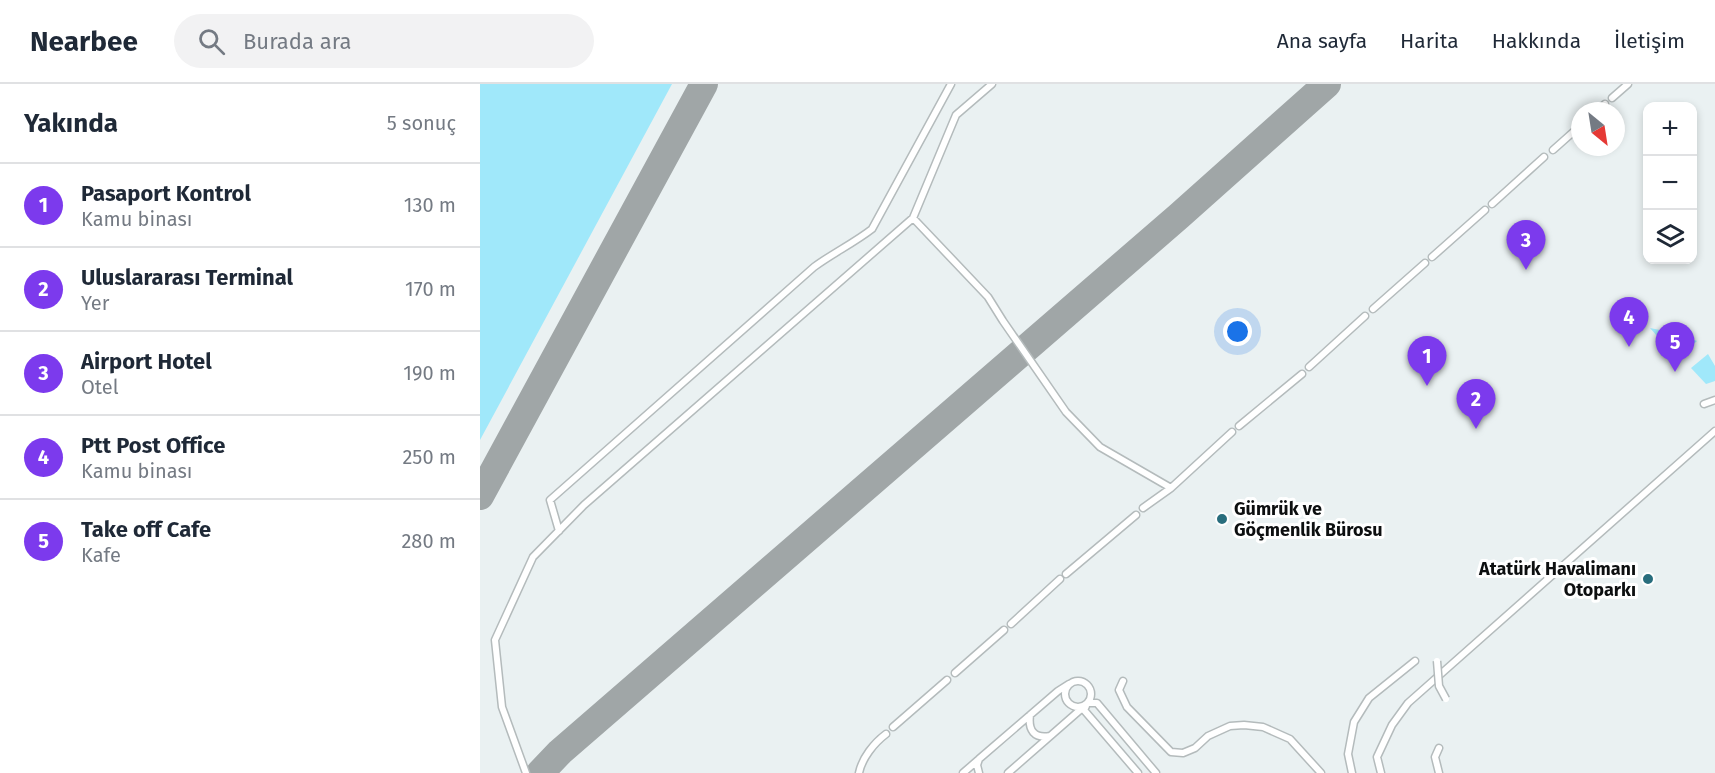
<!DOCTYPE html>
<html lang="tr">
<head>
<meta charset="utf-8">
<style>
  :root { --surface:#fff; --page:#f2f2f3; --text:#1f2937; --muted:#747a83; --line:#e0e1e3; --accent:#7c3aed }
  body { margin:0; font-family:"Fira Sans",sans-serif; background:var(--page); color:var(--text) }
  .controls { position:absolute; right:18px; top:18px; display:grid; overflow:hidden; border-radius:12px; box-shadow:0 3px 9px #0003 }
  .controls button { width:54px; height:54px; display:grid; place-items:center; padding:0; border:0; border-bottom:2px solid var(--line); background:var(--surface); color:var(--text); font:30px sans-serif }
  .compass { position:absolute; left:1091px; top:18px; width:54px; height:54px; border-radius:50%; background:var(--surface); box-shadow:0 3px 9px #0003; rotate:150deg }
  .you { position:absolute; left:758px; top:248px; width:21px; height:21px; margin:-15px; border:4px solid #fff; border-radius:50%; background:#1a73e8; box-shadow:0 0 0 9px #1a73e833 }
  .badge { display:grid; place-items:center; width:39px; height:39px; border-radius:50%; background:var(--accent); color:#fff; font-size:20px; font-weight:700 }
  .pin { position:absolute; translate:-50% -50px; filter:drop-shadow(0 2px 3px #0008) }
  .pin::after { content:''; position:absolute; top:32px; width:21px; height:18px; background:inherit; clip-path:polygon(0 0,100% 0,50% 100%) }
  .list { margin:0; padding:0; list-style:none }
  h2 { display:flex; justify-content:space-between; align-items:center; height:78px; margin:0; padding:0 24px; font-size:26px }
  h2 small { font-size:20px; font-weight:400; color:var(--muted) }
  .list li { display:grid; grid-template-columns:39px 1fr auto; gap:18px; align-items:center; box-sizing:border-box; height:84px; padding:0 24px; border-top:2px solid var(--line) }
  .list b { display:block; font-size:22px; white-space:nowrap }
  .list p { margin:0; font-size:20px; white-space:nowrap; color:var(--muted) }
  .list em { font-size:20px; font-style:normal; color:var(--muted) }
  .icon { flex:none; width:33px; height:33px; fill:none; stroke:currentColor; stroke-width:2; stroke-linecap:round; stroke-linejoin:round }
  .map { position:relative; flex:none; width:1235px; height:689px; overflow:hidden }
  header { display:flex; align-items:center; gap:36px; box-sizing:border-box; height:84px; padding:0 30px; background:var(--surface); border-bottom:2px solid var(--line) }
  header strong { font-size:28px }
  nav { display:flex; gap:33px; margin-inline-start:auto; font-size:21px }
  .search { width:420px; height:54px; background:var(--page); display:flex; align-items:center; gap:15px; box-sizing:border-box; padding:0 21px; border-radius:33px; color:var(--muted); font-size:22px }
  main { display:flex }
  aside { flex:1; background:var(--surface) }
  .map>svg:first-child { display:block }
  .green { fill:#a0e8fa }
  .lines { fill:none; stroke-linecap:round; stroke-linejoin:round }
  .taxiway { stroke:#a0a6a7; stroke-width:28 }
  .service-casing { stroke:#b4bbbc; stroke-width:9 }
  .service { stroke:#fff; stroke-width:6 }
  .service-bridge-casing { stroke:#b4bbbc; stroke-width:9; stroke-linecap:butt }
  .service-bridge { stroke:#fff; stroke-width:6 }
  .poi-dot { fill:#286d7d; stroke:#fff; stroke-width:2 }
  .labels { text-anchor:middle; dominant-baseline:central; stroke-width:6; stroke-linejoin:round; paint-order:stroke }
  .poi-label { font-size:18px; font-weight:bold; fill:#0d0f10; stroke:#fff; text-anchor:start }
</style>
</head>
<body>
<header>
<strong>Nearbee</strong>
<div class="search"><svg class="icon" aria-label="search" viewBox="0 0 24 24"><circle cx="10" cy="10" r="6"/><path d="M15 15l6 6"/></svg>Burada ara</div>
<nav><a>Ana sayfa</a><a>Harita</a><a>Hakkında</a><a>İletişim</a></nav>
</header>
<main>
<aside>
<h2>Yakında<small>5 sonuç</small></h2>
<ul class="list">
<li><span class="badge">1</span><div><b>Pasaport Kontrol</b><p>Kamu binası</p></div><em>130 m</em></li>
<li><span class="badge">2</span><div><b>Uluslararası Terminal</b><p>Yer</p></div><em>170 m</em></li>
<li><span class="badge">3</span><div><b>Airport Hotel</b><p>Otel</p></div><em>190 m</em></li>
<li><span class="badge">4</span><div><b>Ptt Post Office</b><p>Kamu binası</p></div><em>250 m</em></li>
<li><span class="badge">5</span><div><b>Take off Cafe</b><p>Kafe</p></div><em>280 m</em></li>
</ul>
</aside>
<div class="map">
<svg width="1235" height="689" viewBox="0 0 1235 689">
  <rect width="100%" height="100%" fill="#eaf1f2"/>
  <path class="green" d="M0 0H192L0 356Z
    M1170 244 1200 250 1217 257 1197 275Z
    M1228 270 1235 282V297L1226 300 1211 284Z"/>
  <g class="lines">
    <path class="taxiway" d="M0 412 224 0
      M60 689 80 668 699 132 847 0"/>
    <g class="service-casing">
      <path id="service" d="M1132 14 1148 0
        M1117 27 1125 20
        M1073 66 1100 42
        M1012 120 1064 73
        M433 134 508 213 523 237 586 328 620 363 691 404
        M952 173 1005 126
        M893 225 945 179
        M829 283 885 232
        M1224 320 1235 316
        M759 342 822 290
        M663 424 691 404 752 348
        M79 447 70 416 334 183C353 169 374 159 392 145L471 0
        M586 490 656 431
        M531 540 580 495
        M475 589 524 546
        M585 610a13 13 0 1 1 26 0a13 13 0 1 1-26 0Z
        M643 597 639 606 647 623 691 668 703 669 715 664 728 652 750 642 764 641 783 643 810 655 841 689
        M606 622 604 626 658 689
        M550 631C548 646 554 655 570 652
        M413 643 467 596
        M46 689 22 623 15 556 53 473 104 421 433 134 476 31 512 0
        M379 689C382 674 394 659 406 650
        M483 689 498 676
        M499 689 497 681 499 675 578 607 589 600
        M528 689 608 619H617L676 689
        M872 689 868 670 874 638 889 614 935 577
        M901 689 897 673 912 641 928 619 1235 347
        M959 689 955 673 959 664"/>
    </g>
    <use href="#service" class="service"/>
    <g class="service-bridge-casing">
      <path id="service-bridge" d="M957 577 959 602 966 615"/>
    </g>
    <use href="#service-bridge" class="service-bridge"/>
  </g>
  <g class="poi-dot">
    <circle cx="742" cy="435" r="6"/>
    <circle cx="1168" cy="495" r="6"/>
  </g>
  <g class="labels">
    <g class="poi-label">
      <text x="754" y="425">Gümrük ve<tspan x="754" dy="21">Göçmenlik Bürosu</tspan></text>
      <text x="1156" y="485" text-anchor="end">Atatürk Havalimanı<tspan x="1156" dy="21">Otoparkı</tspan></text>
    </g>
  </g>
</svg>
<div class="controls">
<button>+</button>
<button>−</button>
<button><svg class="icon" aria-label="layers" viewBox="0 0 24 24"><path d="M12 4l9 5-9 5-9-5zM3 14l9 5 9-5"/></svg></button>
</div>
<svg class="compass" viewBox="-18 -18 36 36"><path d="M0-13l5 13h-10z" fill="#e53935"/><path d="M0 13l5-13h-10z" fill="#747a83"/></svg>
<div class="you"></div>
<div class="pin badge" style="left:947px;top:302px">1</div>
<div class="pin badge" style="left:996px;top:345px">2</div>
<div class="pin badge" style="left:1046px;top:186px">3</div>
<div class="pin badge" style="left:1149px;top:263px">4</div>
<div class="pin badge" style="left:1195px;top:288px">5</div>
</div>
</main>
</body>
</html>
